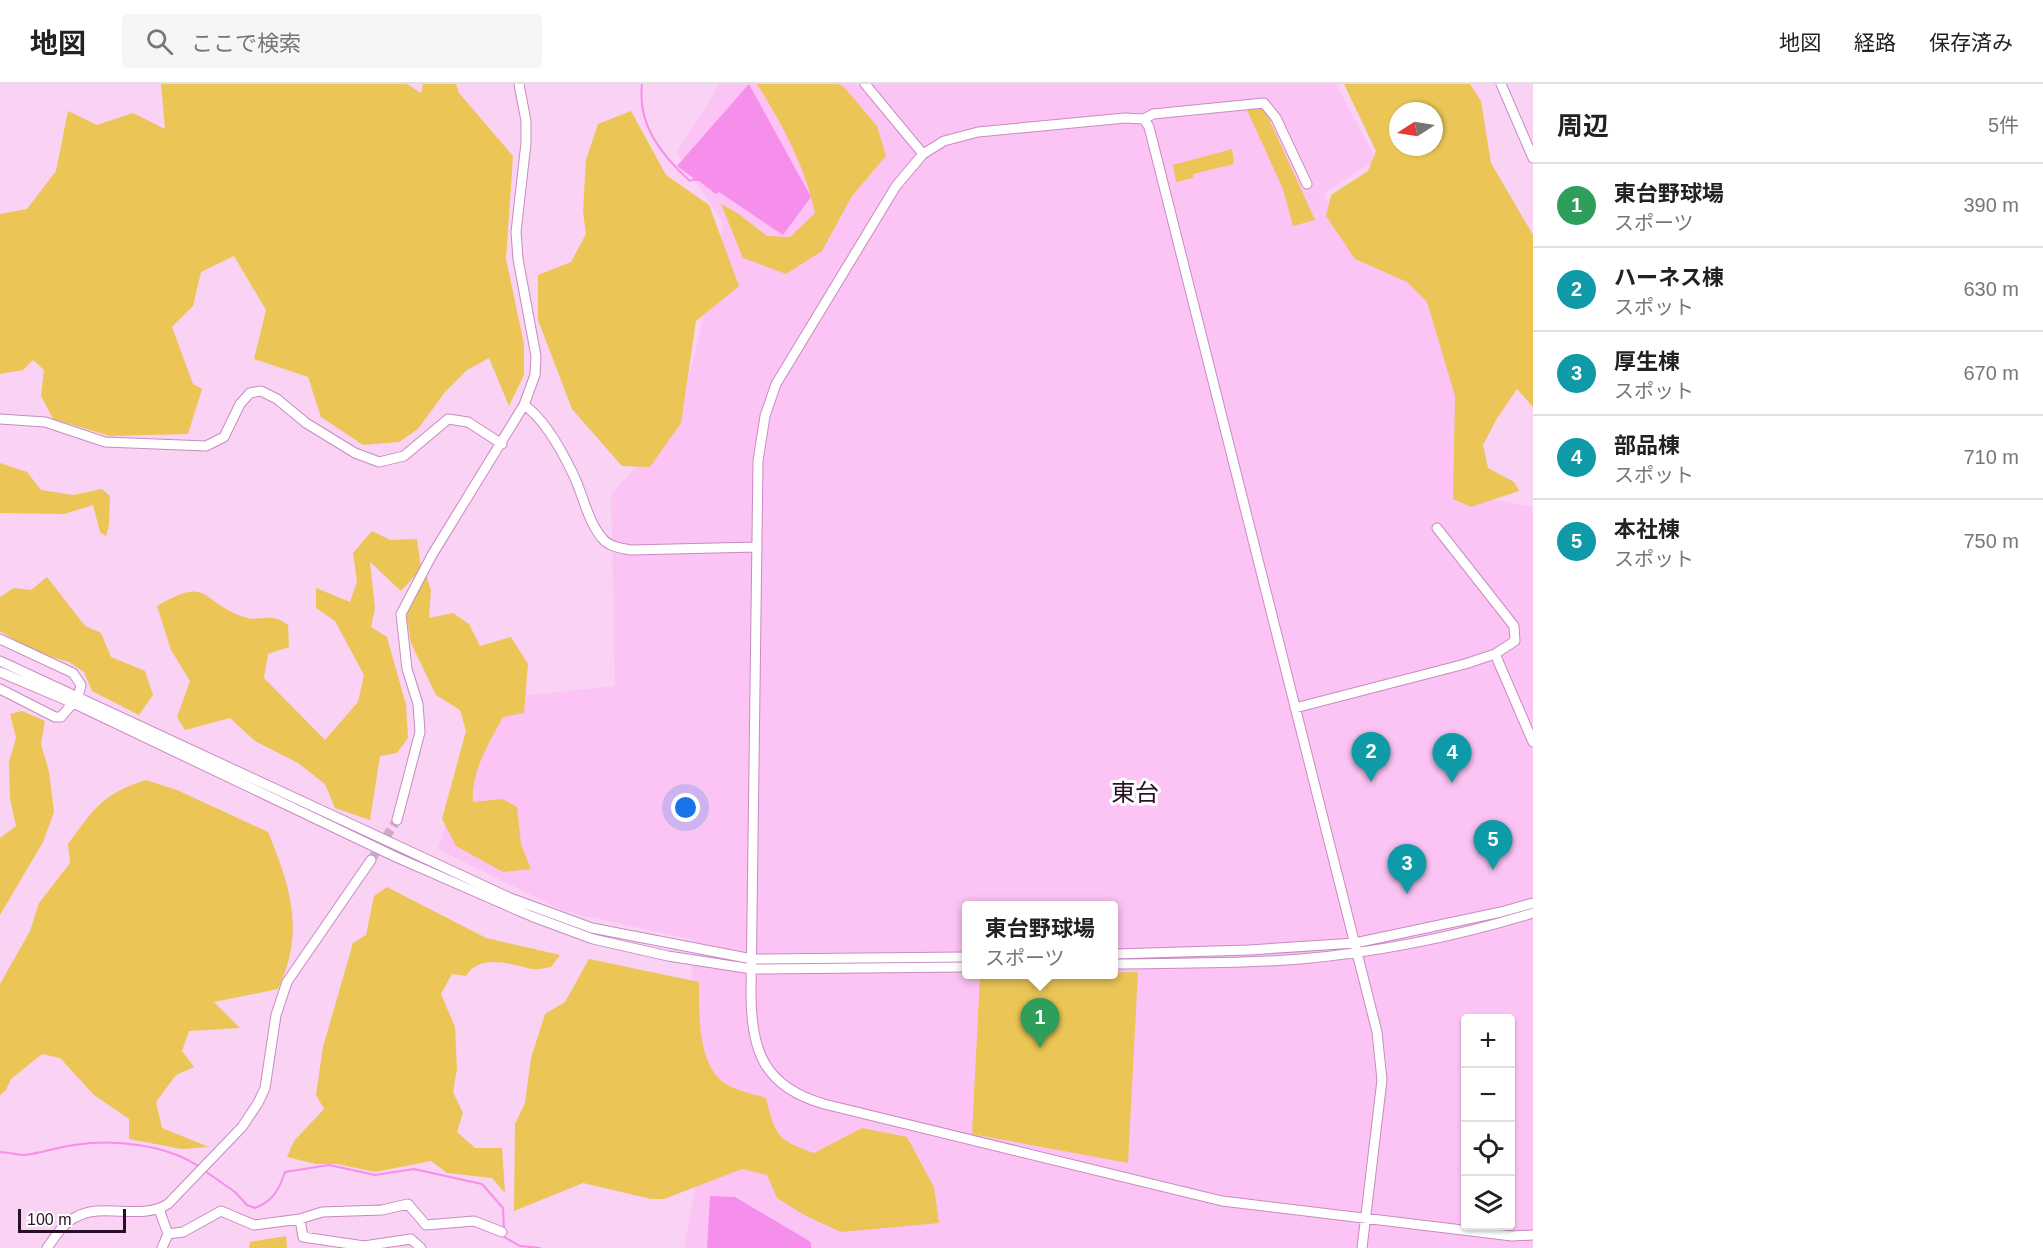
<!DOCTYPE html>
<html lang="ja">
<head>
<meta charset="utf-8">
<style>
  :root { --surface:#fff; --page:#f6f6f6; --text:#222; --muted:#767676; --line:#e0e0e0; --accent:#d93025 }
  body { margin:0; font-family:Arial,"Noto Sans JP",sans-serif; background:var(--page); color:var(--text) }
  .controls { position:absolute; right:18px; bottom:18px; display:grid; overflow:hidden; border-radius:6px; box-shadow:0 2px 4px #0004 }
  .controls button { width:54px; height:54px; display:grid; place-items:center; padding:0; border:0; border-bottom:2px solid var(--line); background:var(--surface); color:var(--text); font:30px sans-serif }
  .compass { position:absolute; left:1389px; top:18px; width:54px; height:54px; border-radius:50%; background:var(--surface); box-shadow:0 2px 4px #0004; rotate:258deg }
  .scale { position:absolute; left:18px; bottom:15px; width:108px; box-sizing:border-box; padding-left:6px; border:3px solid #281126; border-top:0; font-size:16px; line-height:21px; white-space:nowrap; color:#281126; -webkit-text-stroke:4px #fff; paint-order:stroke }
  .you { position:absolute; left:686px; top:724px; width:21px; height:21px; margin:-15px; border:4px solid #fff; border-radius:50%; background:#1a73e8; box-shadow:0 0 0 9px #1a73e833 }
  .badge { display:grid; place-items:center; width:39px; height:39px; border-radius:50%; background:var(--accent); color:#fff; font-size:20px; font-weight:700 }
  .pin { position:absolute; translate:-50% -50px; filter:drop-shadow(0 2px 3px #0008) }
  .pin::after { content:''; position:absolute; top:32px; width:21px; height:18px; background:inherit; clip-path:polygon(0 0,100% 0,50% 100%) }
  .popup { position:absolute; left:962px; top:817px; width:156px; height:78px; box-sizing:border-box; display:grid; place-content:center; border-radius:6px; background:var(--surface); filter:drop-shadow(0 2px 4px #0005); font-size:20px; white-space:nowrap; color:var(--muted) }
  .popup b { font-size:22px; color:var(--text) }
  .popup::after { content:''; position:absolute; left:50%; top:100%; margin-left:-12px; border:12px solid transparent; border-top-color:var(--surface) }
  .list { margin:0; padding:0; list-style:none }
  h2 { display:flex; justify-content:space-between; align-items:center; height:78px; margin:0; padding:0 24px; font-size:26px }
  h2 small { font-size:20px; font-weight:400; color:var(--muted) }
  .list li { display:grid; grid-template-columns:39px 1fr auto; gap:18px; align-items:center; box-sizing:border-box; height:84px; padding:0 24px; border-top:2px solid var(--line) }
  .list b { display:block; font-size:22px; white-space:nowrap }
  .list p { margin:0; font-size:20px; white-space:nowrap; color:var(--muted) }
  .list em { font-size:20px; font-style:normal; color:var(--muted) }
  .icon { flex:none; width:33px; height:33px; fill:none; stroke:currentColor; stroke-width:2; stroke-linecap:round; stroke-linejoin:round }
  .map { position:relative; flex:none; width:1533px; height:1164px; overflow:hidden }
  header { display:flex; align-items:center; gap:36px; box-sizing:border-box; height:84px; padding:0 30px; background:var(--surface); border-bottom:2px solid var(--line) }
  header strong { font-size:28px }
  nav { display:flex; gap:33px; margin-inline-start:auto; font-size:21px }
  .search { width:420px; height:54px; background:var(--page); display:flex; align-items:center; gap:15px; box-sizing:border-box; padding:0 21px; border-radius:6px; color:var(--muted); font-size:22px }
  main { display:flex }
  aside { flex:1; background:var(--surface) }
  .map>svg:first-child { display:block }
  .built { fill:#fcc4f4; fill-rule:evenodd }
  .green { fill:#ebc555; fill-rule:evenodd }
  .water { fill:#f68eeb }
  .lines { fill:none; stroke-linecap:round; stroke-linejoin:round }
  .stream { stroke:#f68eeb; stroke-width:2 }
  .minor-tunnel { stroke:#cfabcb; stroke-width:9; stroke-dasharray:9 4.5; stroke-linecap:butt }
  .minor-casing { stroke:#c88bc1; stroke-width:11 }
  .minor { stroke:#fff; stroke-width:9 }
  .labels { text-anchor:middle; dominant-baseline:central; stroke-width:6; stroke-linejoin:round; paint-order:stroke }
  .quarter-label { font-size:24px; fill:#281126; stroke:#fff }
</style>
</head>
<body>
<header>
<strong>地図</strong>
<div class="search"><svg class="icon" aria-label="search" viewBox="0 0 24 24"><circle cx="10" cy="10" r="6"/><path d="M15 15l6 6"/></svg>ここで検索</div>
<nav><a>地図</a><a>経路</a><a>保存済み</a></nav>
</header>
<main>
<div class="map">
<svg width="1533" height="1164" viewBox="0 0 1533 1164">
  <rect width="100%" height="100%" fill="#f9d2f4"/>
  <path class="built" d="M720 0H1336L1376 76 1323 110 1358 169 1443 201 1460 297V409L1533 423V1164H684L710 1026 690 942 694 856 564 827 438 765 485 616 615 602 611 410 673 345 696 266 723 139 677 68ZM966 822H1114V890H966ZM1466 934H1510V1142H1466Z"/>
  <path class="green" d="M161 0H407L421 9 423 0H456L459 9 513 72 506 175 524 260V291L509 322 489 274 467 286 445 308 418 345 399 358 363 361 321 333 308 293 254 275 266 226 234 172 201 188 193 222 172 243 193 300 202 305 188 350 110 352 53 335 41 312 44 286 33 276 23 286 0 290V130L27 125 56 87 68 27 97 41 133 29 165 45Z
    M757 0H838L845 4 877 42 886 72 852 112 822 167 786 190 743 174 721 120 739 130 767 152 790 153 815 129C805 82 782 40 757 0Z
    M1344 0H1470L1481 17 1491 79 1533 151V323L1517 305 1496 336 1483 361 1488 384 1514 398 1519 407 1471 423 1453 415 1455 312 1427 218 1407 198 1355 175 1326 132 1331 111 1368 87 1376 67ZM1398 27H1434V63H1398Z
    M1264 24 1315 136 1293 142 1283 105 1247 26Z
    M631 27 666 91 709 121 739 202 696 237 681 339 650 383 622 382 572 325 538 236V191L571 178 586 150 583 127 586 76 598 40Z
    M1232 65 1234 80 1193 90V94L1176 98 1173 81Z
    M0 379 27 388 41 406 73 411 102 405 110 412 109 441 106 452 100 448 93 421 64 430 0 429Z
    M372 447 390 456 417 455 421 485 401 507 370 478 375 524 371 543 387 553 406 621 408 654 397 669 380 672 370 736 335 724 325 700 298 679 255 657 230 634 185 646 177 633 190 597 171 566 157 522C211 491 198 517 244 533 262 539 269 527 288 541L289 563 268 570 264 594 325 656 358 618 364 591 335 537 316 524V504L350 518 357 498 353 469Z
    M425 488 431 506 429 534 453 529 469 540 480 562 511 553 528 580 524 629 503 633C489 659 471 687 473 718L503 715 517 723 521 760 531 785 503 788 456 762 442 735 466 647 460 626 436 611 411 559 405 524Z
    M47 493 85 542 101 549 111 573 145 587 153 611 139 631 92 607 84 588 69 578 35 568 0 547V513L14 504 31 506Z
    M22 627 45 637 41 660 49 688 54 728 43 758 0 831V754L16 742 10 715 9 678 16 654 10 630Z
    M146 696 177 706 268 748C291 804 305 848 278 905L214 918 240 944 189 947 182 967 194 983 176 991 156 1018 162 1044 209 1063 182 1065 129 1055V1035L94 1011 60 974 42 970 11 995 6 1006 0 1011V900L30 847 39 819 70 779 68 760C95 724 102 710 146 696Z
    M387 803 486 854 560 871 551 883C545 884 538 886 532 885 510 880 480 869 466 892L452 890 441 910 455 943 457 985 453 1008 463 1029 457 1048 475 1064H502L505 1109 492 1094 447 1089 431 1077 375 1088 337 1080H316L287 1073 294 1057 324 1025 316 1011 323 963 353 859 366 851 374 812Z
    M589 875 699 898C699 926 697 983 726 1000 737 1007 754 1010 766 1014 775 1051 777 1056 814 1069L862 1044 907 1053 934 1103 939 1139 841 1148 806 1132 777 1114 767 1091 742 1085 664 1115H651L583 1099 514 1127 515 1040 525 1019 531 974 545 930 565 918Z
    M1138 888 1128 1079 972 1050 980 892Z
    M286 1152 287 1164H249L250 1158Z"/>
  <path class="water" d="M749 0 811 113 783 151 719 108 716 110 699 97H690L697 91 693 94 677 82Z
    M710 1112 735 1113 811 1158V1164H707Z"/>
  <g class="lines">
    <path class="stream" d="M642 0C637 40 661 71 690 97
      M0 1068C8 1068 16 1071 23 1071 40 1070 57 1063 74 1061 114 1055 167 1060 201 1084
      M205 1087 235 1108 247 1121 255 1124C273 1117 279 1106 285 1088L329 1081 375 1091 414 1085 482 1100 503 1124 504 1145
      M504 1150V1153L520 1162 540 1164"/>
    <path class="minor-tunnel" d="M371 776 397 736"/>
    <g class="minor-casing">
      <path id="minor" d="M865 0 923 70
        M1501 0 1533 74
        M1144 35 1149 43 1377 948 1382 996 1362 1164
        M1307 100 1276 34 1264 19 1153 30 1144 35 1125 34 978 48 944 57 923 70 896 102 776 300 765 332 758 377 751 909C751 967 764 1003 824 1020L1222 1117 1512 1152 1533 1151
        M524 321C545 335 562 367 573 390 583 410 587 436 602 454 609 463 621 464 631 466L757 463
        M0 335 45 338 105 358 206 362 224 353 240 320 250 309 261 307 277 315 306 339 355 369 379 378 404 372 448 335 468 338 502 360
        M0 555 73 589 81 601 78 613
        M1495 570 1533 658
        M0 577 510 814 592 844 752 875 966 873
        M0 588 73 619 398 774 531 832 593 855 668 872 752 885 966 883
        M0 605 55 633H61L73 619
        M1295 624 1465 580 1495 570 1515 557 1514 542 1437 444
        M397 736 420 648 418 620 407 585 401 530 432 471 524 321 535 291 536 272 518 175 516 148 526 59V37L519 0
        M1114 870 1249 866 1355 859 1501 828 1533 819
        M1114 880C1176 879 1238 880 1301 875 1379 868 1458 852 1533 829
        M159 1125 168 1150 162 1164
        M300 1135 322 1128 382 1126 408 1120 426 1141 474 1137 502 1148
        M168 1150 183 1148 221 1127 254 1141 300 1135 303 1153 364 1162 411 1155 421 1164
        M47 1164C55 1153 63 1139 76 1133 103 1118 140 1137 168 1120L242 1043 258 1019 265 1004 276 931 287 898 371 776"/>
    </g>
    <use href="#minor" class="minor"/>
  </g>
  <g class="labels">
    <g class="quarter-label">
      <text x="1135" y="708">東台</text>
    </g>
  </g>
</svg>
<div class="controls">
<button>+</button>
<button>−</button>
<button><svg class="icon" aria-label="locate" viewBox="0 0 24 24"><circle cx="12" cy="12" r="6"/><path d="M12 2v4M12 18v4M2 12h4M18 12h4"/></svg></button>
<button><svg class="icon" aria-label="layers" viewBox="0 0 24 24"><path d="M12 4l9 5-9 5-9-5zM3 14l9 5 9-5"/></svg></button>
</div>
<svg class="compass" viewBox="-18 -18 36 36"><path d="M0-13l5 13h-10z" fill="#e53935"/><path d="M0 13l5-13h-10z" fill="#767676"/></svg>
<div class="scale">100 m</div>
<div class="you"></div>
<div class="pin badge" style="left:1040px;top:964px;background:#2e9e5b">1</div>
<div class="popup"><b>東台野球場</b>スポーツ</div>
<div class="pin badge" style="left:1371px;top:698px;background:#0f9aa8">2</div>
<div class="pin badge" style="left:1407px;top:810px;background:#0f9aa8">3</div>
<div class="pin badge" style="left:1452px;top:699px;background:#0f9aa8">4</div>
<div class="pin badge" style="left:1493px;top:786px;background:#0f9aa8">5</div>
</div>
<aside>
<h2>周辺<small>5件</small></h2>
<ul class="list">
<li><span class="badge" style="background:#2e9e5b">1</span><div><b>東台野球場</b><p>スポーツ</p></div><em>390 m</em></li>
<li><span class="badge" style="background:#0f9aa8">2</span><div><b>ハーネス棟</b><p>スポット</p></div><em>630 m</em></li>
<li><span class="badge" style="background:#0f9aa8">3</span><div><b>厚生棟</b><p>スポット</p></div><em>670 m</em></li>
<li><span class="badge" style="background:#0f9aa8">4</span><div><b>部品棟</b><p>スポット</p></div><em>710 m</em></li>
<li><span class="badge" style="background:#0f9aa8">5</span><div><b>本社棟</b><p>スポット</p></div><em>750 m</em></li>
</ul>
</aside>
</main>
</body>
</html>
